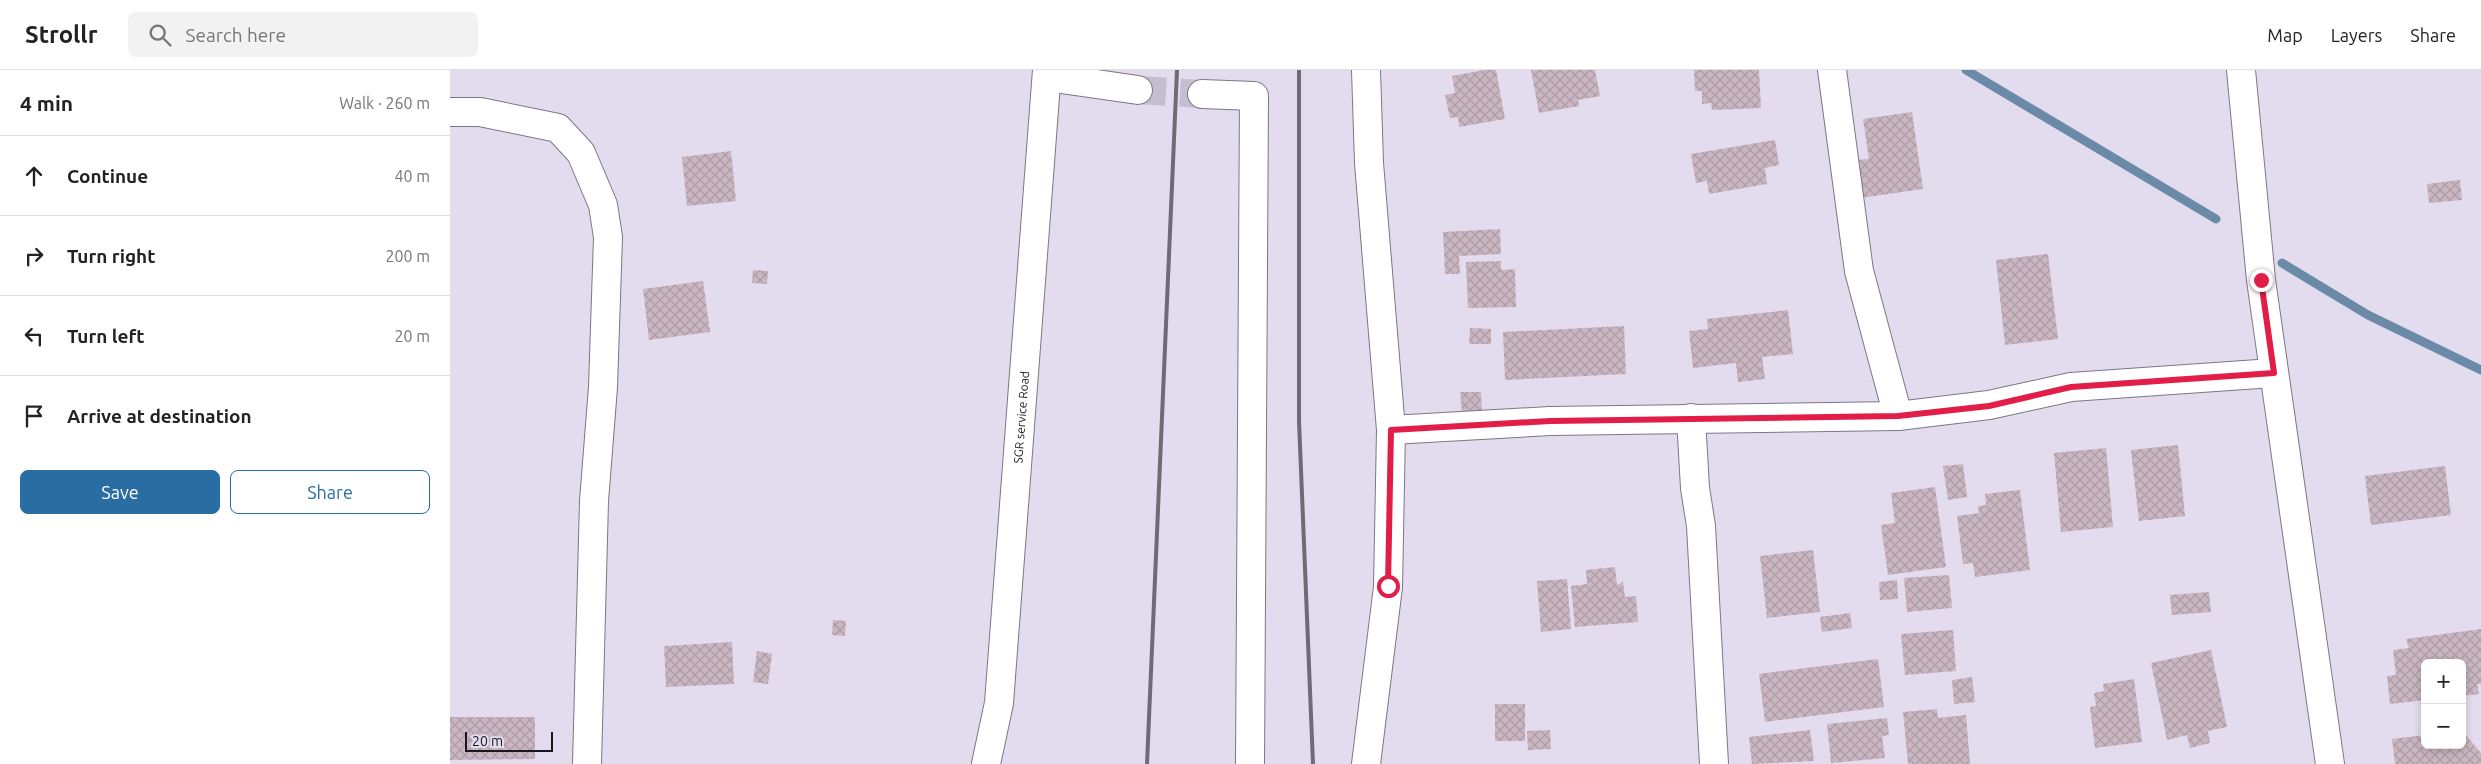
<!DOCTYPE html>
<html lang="en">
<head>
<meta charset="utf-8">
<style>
  :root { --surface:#fff; --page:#f2f2f2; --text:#222; --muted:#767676; --line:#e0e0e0; --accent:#296da2 }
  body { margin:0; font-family:Ubuntu,sans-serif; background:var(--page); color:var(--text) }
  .controls { position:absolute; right:15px; bottom:15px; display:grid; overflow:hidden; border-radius:8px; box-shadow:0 2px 8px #0003 }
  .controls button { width:45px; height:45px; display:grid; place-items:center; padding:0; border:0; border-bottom:1px solid var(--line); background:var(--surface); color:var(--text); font:25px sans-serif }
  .scale { position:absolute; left:15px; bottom:12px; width:88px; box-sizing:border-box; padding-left:5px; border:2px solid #19161d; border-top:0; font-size:14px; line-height:18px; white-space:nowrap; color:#19161d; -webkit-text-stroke:4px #e3dcef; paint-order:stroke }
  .stop { position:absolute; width:15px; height:15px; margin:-11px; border:4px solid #e11d48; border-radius:50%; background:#fff }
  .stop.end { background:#e11d48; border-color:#fff; box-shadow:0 1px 5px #0008 }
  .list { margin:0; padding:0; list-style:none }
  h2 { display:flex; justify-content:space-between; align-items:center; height:65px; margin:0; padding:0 20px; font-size:21px }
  h2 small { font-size:16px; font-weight:400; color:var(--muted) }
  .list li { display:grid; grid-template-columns:32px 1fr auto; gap:15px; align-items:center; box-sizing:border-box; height:80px; padding:0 20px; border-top:1px solid var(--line) }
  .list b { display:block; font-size:19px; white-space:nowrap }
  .list em { font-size:16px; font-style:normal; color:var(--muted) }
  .actions { display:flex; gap:10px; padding:15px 20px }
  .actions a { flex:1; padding:11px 0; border:1px solid var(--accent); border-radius:8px; text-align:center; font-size:18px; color:var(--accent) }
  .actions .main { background:var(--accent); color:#fff }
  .icon { flex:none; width:28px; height:28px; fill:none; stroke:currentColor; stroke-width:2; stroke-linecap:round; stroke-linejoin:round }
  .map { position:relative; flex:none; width:2031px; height:694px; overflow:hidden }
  header { display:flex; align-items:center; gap:30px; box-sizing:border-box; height:70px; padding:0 25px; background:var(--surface); border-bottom:1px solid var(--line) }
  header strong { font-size:24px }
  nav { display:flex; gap:28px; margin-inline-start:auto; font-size:18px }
  .search { width:350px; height:45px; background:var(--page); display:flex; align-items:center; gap:12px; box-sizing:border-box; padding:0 18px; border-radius:8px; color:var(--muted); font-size:19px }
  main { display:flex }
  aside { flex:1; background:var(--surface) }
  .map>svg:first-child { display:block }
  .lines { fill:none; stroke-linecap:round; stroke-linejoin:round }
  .stream { stroke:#6a8aa7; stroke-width:9 }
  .building { fill:url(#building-cross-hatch) }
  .street-tunnel { stroke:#c5bed0; stroke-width:28; stroke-dasharray:28 14; stroke-linecap:butt }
  .street-casing { stroke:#7c7687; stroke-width:30 }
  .street { stroke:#fff; stroke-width:28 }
  .rail { stroke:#6f6a76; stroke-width:4 }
  .route { stroke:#e11d48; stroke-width:6 }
  .labels { text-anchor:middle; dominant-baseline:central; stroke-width:4; stroke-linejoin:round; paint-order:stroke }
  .street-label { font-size:12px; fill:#19161d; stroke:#e3dcef }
</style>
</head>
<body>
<header>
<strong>Strollr</strong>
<div class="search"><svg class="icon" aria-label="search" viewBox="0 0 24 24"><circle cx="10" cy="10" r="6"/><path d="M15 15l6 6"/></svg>Search here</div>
<nav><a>Map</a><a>Layers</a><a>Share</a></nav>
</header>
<main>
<aside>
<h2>4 min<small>Walk · 260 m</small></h2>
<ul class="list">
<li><svg class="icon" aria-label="ahead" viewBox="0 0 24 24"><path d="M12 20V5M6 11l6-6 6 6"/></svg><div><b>Continue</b></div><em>40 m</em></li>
<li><svg class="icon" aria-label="right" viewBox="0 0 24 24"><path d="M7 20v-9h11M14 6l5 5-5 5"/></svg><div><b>Turn right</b></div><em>200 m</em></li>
<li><svg class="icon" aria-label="left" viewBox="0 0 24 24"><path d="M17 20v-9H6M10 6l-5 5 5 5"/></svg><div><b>Turn left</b></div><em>20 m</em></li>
<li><svg class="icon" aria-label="arrive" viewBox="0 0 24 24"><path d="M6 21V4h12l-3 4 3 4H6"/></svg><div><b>Arrive at destination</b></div></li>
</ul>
<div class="actions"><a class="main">Save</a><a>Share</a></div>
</aside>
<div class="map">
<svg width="2031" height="694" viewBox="0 0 2031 694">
  <defs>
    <pattern id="building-cross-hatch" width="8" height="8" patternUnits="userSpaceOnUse" patternTransform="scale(1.25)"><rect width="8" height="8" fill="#cab6c0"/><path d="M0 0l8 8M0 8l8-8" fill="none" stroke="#ad9ca5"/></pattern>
  </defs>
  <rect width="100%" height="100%" fill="#e3dcef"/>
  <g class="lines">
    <path class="stream" d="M1516 0 1766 149
      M1832 193 1918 245 2031 300"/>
  </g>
  <path class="building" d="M1034 0H1046L1055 49 1009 57 1008 47 1000 48 995 25 1005 23 1002 6Z
    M1081 0H1145L1150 26 1128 30 1129 36 1089 43Z
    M1244 0H1309L1311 38 1262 40 1261 33 1252 34V21H1245Z
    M1462 42 1473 119 1410 128 1405 90 1419 89 1413 49Z
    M1325 70 1329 95 1315 98 1317 114 1259 124 1257 111 1246 113 1241 84Z
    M281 81 286 131 237 136 232 87Z
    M2010 110 2012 130 1979 133 1977 114Z
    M1050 159 1051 184 1009 186 1010 204H995L993 162Z
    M1598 184 1608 269 1555 275 1546 190Z
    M1051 191V200L1065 199 1066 237 1018 238 1016 192Z
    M303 200 318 201 317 214 302 213Z
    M253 211 260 262 199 270 193 219Z
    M1338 240 1343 284 1312 287 1315 309 1288 312 1286 293 1243 298 1239 261 1258 259 1257 249Z
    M1174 256 1176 304 1055 310 1053 262Z
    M1020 258 1041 259V274H1019Z
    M1010 322H1031L1032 342 1012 343Z
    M1728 375 1735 446 1689 451 1681 380Z
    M1656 378 1663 457 1611 462 1604 383Z
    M1513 394 1517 427 1498 430 1493 396Z
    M1995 396 2001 445 1921 455 1915 406Z
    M1485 417 1496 497 1438 505 1431 455 1445 453 1441 423Z
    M1570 420 1580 500 1525 507 1523 493 1513 494 1507 446 1529 443 1528 436 1536 435 1535 424Z
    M1363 480 1370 542 1317 548 1310 486Z
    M1165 497 1167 515 1173 512 1175 527 1186 526 1188 552 1125 557 1121 516 1137 514 1136 500Z
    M1499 505 1502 538 1457 542 1454 508Z
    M1117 509 1121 559 1091 562 1087 511Z
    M1447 510 1448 529 1430 530 1429 512Z
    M1759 522 1761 542 1722 545 1720 525Z
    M1400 543 1402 558 1372 562 1370 547Z
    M383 550 396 551 395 566 382 565Z
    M2031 559V614H2027L2029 624 2012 626V593H1975V630L1940 634 1937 606 1946 605 1943 580 1959 578 1956 569Z
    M1503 560 1506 601 1455 605 1451 564Z
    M282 572 284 614 216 617 214 576Z
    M1761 580 1777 657 1758 661 1760 673 1740 678 1737 665 1717 670 1701 593Z
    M307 581 322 584 318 614 303 612Z
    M1428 589 1434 637 1315 652 1309 604Z
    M1522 607 1525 632 1504 634 1502 610Z
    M1684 609 1692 672 1645 678 1640 637 1646 636 1644 623 1654 621 1653 614Z
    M1045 634H1075V671H1045Z
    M1487 639 1488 648 1516 645 1520 694H1458L1453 642Z
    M0 647H85V689L0 690Z
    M1437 648 1439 665 1432 666 1435 688 1381 693 1377 654Z
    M1100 660 1101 679 1078 680 1077 661Z
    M1360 660 1364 691 1302 694 1299 667Z
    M2012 661 2031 683V694H1945L1942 669 1975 665V675H2012Z"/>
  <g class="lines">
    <path class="street-tunnel" d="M688 20 752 24"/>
    <g class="street-casing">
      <g id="street">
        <path d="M1382 0 1409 201 1448 346"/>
        <path d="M1791 0 1811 210 1880 694"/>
        <path d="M597 7 688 20"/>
        <path d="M752 24 804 26 800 694"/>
        <path d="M0 42H30L108 58 131 83 153 135 158 167 153 317 144 431 137 694"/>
        <path d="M1241 348 1245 418 1251 456 1264 694"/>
        <path d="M941 360 1100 351 1448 346 1539 335 1621 317 1823 303"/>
        <path id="s1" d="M536 694 549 633 597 0"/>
        <path d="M916 694 938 517 941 360 919 93 916 0"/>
      </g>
    </g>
    <use href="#street" class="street"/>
    <path class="rail" d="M849 0V351L863 694
      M697 694 727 0"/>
  </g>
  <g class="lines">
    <path class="route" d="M938 516 941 360 1100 351 1448 346 1539 336 1621 317 1824 303 1811 210"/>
  </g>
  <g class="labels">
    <g class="street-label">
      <text stroke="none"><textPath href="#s1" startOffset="349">SGR service Road</textPath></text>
    </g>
  </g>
</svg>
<div class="controls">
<button>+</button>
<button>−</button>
</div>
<div class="scale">20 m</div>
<div class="stop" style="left:938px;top:516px"></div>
<div class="stop end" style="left:1811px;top:210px"></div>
</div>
</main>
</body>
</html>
